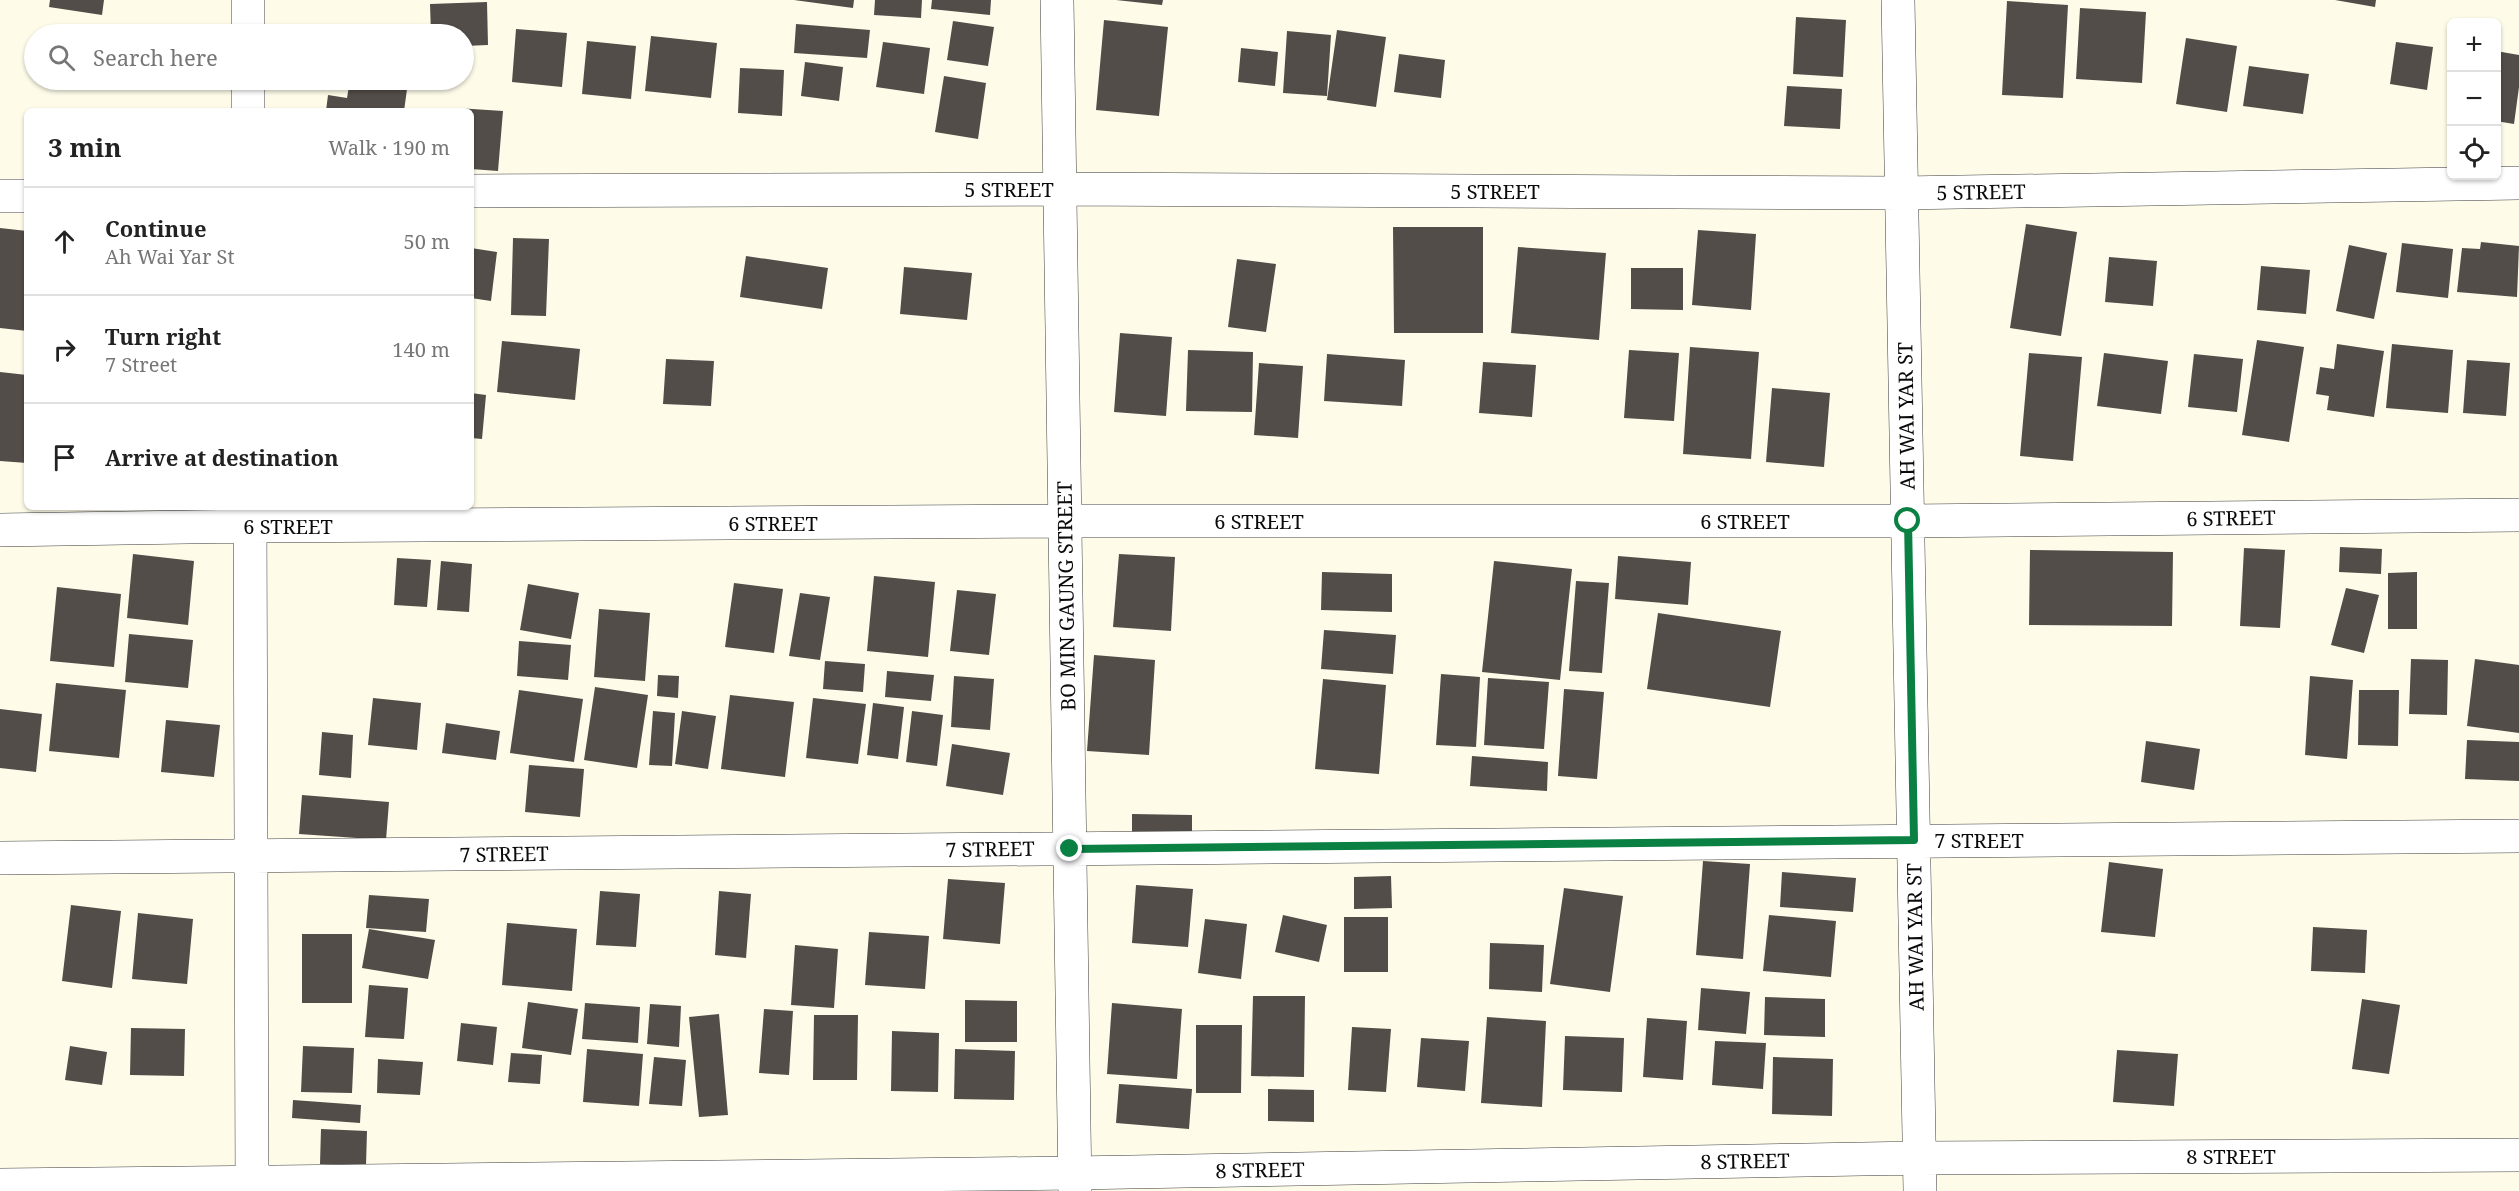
<!DOCTYPE html>
<html lang="en">
<head>
<meta charset="utf-8">
<style>
  :root { --surface:#fff; --page:#f2f2f2; --text:#222; --muted:#767676; --line:#e0e0e0 }
  body { margin:0; font-family:"Noto Serif",serif; background:var(--page); color:var(--text) }
  .controls { position:absolute; right:18px; top:18px; display:grid; overflow:hidden; border-radius:9px; box-shadow:0 2px 4px #0004 }
  .controls button { width:54px; height:54px; display:grid; place-items:center; padding:0; border:0; border-bottom:2px solid var(--line); background:var(--surface); color:var(--text); font:30px sans-serif }
  .stop { position:absolute; width:18px; height:18px; margin:-14px; border:4px solid #0b8043; border-radius:50%; background:#fff }
  .stop.end { background:#0b8043; border-color:#fff; box-shadow:0 2px 6px #0008 }
  .list { margin:0; padding:0; list-style:none }
  h2 { display:flex; justify-content:space-between; align-items:center; height:78px; margin:0; padding:0 24px; font-size:26px }
  h2 small { font-size:20px; font-weight:400; color:var(--muted) }
  .list li { display:grid; grid-template-columns:39px 1fr auto; gap:18px; align-items:center; box-sizing:border-box; height:108px; padding:0 24px; border-top:2px solid var(--line) }
  .list b { display:block; font-size:22px; white-space:nowrap }
  .list p { margin:0; font-size:20px; white-space:nowrap; color:var(--muted) }
  .list em { font-size:20px; font-style:normal; color:var(--muted) }
  .icon { flex:none; width:33px; height:33px; fill:none; stroke:currentColor; stroke-width:2; stroke-linecap:round; stroke-linejoin:round }
  .map { position:relative; flex:none; width:2519px; height:1191px; overflow:hidden }
  .search { position:absolute; background:var(--surface); box-shadow:0 2px 4px #0004; left:24px; top:24px; width:450px; height:66px; display:flex; align-items:center; gap:15px; box-sizing:border-box; padding:0 21px; border-radius:33px; color:var(--muted); font-size:22px }
  .panel { position:absolute; background:var(--surface); box-shadow:0 2px 4px #0004; left:24px; top:108px; width:450px; height:402px; border-radius:9px }
  .map>svg:first-child { display:block }
  .building { fill:#524d48 }
  .lines { fill:none; stroke-linecap:round; stroke-linejoin:round }
  .minor-casing { stroke:#3d3d3d; stroke-width:34 }
  .minor { stroke:#fff; stroke-width:33 }
  .route { stroke:#0b8043; stroke-width:8 }
  .labels { text-anchor:middle; dominant-baseline:central; stroke-width:6; stroke-linejoin:round; paint-order:stroke }
  .street-label { font-size:20px; fill:#0a0a0a; stroke:#fff }
</style>
</head>
<body>
<div class="map">
<svg width="2519" height="1191" viewBox="0 0 2519 1191">
  <rect width="100%" height="100%" fill="#fefce9"/>
  <path class="building" d="M50 0H104L102 15 49 7Z
    M794 0H854L853 8Z
    M875 0H922L921 18 874 15Z
    M932 0H991L990 15 931 9Z
    M1116 0H1163L1162 5Z
    M2335 0H2376L2375 7Z
    M2007 1 2068 5 2063 98 2002 95Z
    M487 2 488 45 464 46V34H431L430 4Z
    M2080 8 2146 12 2142 83 2076 79Z
    M1796 17 1846 20 1843 77 1793 74Z
    M1104 20 1168 27 1159 116 1096 110Z
    M953 21 994 27 988 66 947 60Z
    M796 24 870 30 867 58 794 53Z
    M516 29 567 33 562 87 512 82Z
    M1337 30 1386 37 1376 107 1327 100Z
    M1287 31 1331 35 1327 96 1283 93Z
    M651 36 717 43 711 98 645 91Z
    M2186 38 2237 46 2227 112 2176 104Z
    M587 41 636 46 631 99 582 94Z
    M883 42 930 48 924 94 876 87Z
    M2396 42 2433 47 2427 90 2390 84Z
    M1241 48 1278 52 1275 86 1238 82Z
    M2496 51 2519 55V87L2514 124 2496 121Z
    M1399 54 1445 60 1441 98 1394 92Z
    M805 62 843 67 839 101 801 96Z
    M2249 66 2309 74 2303 114 2243 106Z
    M740 68 784 70 782 116 738 113Z
    M944 76 986 83 978 139 935 132Z
    M350 80H390L408 82 404 111H326L328 95 347 98Z
    M1787 86 1842 89 1840 129 1784 126Z
    M457 108 503 111 498 171 471 169V111H457Z
    M2026 224 2077 232 2061 336 2010 328Z
    M1393 227H1483V333H1394Z
    M0 228 27 231V331L0 328Z
    M1698 230 1756 234 1751 310 1692 305Z
    M513 238 549 239 546 316 511 315Z
    M2481 242 2519 246 2517 297 2457 292 2462 248 2480 249Z
    M2402 243 2453 249 2448 298 2396 292Z
    M2349 245 2387 253 2374 319 2336 311Z
    M1518 247 1606 253 1599 340 1511 333Z
    M471 248 497 252 491 301 471 298Z
    M746 256 828 268 822 309 740 297Z
    M2109 257 2157 261 2153 306 2105 302Z
    M1237 259 1276 264 1266 332 1228 327Z
    M2261 266 2310 270 2306 314 2257 310Z
    M904 267 972 273 967 320 900 314Z
    M1631 268H1683V310L1631 309Z
    M1120 333 1172 337 1166 416 1114 412Z
    M2257 340 2304 347 2289 442 2242 435Z
    M502 341 580 349 575 400 497 392Z
    M2337 344 2384 351 2374 417 2327 410 2329 396 2316 394 2320 367 2334 369Z
    M2392 344 2453 350 2448 413 2386 408Z
    M1690 347 1759 352 1751 459 1683 454Z
    M1188 350 1253 352 1252 412 1186 411Z
    M1629 350 1679 353 1674 421 1624 418Z
    M2029 353 2082 357 2073 461 2020 456Z
    M2104 353 2168 361 2161 414 2097 406Z
    M1327 354 1405 360 1402 406 1324 401Z
    M2194 354 2243 359 2237 412 2188 407Z
    M666 359 714 361 711 406 663 404Z
    M2467 360 2510 363 2506 416 2463 413Z
    M1483 362 1536 365 1532 417 1479 413Z
    M1259 363 1303 366 1298 438 1254 435Z
    M0 372 27 375V463L0 461Z
    M1772 388 1830 393 1824 467 1766 462Z
    M471 393 486 395 482 439 471 438Z
    M2340 547 2382 549 2381 574 2339 572Z
    M2244 548 2285 550 2280 628 2240 626Z
    M2030 550 2173 552 2172 626 2029 625Z
    M133 554 194 561 188 625 127 618Z
    M1119 554 1175 557 1171 631 1113 627Z
    M1618 556 1691 562 1688 605 1615 599Z
    M397 558 431 560 427 607 394 605Z
    M441 561 472 564 469 612 437 610Z
    M1494 561 1572 569 1560 680 1482 672Z
    M1322 572 1392 574V612L1321 610Z
    M2417 572V629H2388V573Z
    M874 576 935 582 928 657 867 651Z
    M1576 581 1609 583 1602 673 1569 671Z
    M734 583 783 589 774 653 725 647Z
    M528 584 579 593 571 639 520 630Z
    M57 587 121 594 114 667 50 661Z
    M2346 588 2379 595 2364 653 2331 645Z
    M957 590 996 594 989 655 950 651Z
    M800 593 830 597 820 660 789 656Z
    M599 609 650 613 645 681 594 677Z
    M1658 613 1781 631 1770 707 1647 689Z
    M1324 630 1396 635 1393 674 1321 669Z
    M129 634 193 640 188 688 125 682Z
    M519 641 571 645 568 680 517 676Z
    M1094 655 1155 660 1149 755 1087 751Z
    M2411 659 2448 660 2447 715 2409 714Z
    M2475 659 2519 665V733L2467 726Z
    M825 661 865 664 863 692 823 689Z
    M887 671 934 675 931 701 885 697Z
    M1441 674 1480 677 1476 747 1436 745Z
    M658 675 679 676 678 698 657 696Z
    M954 676 994 679 990 730 951 727Z
    M2310 676 2353 680 2347 759 2305 755Z
    M1488 678 1549 682 1544 749 1484 745Z
    M1323 679 1386 685 1379 774 1315 769Z
    M56 683 126 690 119 758 49 751Z
    M595 687 648 695 637 768 584 760Z
    M1564 689 1604 692 1597 779 1558 776Z
    M519 690 583 699 574 762 510 753Z
    M2359 690H2399L2398 746 2358 745Z
    M730 695 794 702 785 777 721 769Z
    M373 698 421 703 417 750 368 745Z
    M813 698 866 704 858 764 806 758Z
    M873 703 904 707 898 759 867 755Z
    M0 709 42 714 36 772 0 768Z
    M653 711 675 713 672 766 649 765Z
    M682 711 716 716 708 769 675 764Z
    M912 711 943 715 937 766 906 762Z
    M166 720 220 725 214 777 161 772Z
    M446 723 500 731 496 760 442 753Z
    M322 732 353 735 351 778 319 775Z
    M2467 740 2519 742V781L2465 779Z
    M2146 741 2200 749 2194 790 2141 782Z
    M952 744 1010 753 1003 795 946 786Z
    M1472 756 1548 762 1547 791 1470 786Z
    M529 765 584 769 580 817 525 812Z
    M302 795 389 802 386 840 299 834Z
    M1132 814 1192 815V861H1132Z
    M1703 861 1750 864 1743 959 1696 955Z
    M2109 862 2163 869 2155 937 2101 932Z
    M1782 872 1856 878 1853 912 1780 907Z
    M1391 876 1392 908 1354 909V877Z
    M948 879 1005 883 1000 944 943 939Z
    M1136 885 1193 889 1188 947 1132 943Z
    M1564 888 1623 896 1610 992 1550 984Z
    M600 891 640 894 636 947 596 945Z
    M719 891 751 894 746 958 715 955Z
    M369 895 429 899 426 932 366 928Z
    M71 905 121 911 112 988 62 981Z
    M138 913 193 919 187 984 132 979Z
    M1283 915 1327 925 1319 962 1275 952Z
    M1769 915 1836 921 1831 977 1763 971Z
    M1344 917H1388V972H1344Z
    M1205 919 1247 924 1241 979 1198 973Z
    M507 923 577 929 572 991 502 985Z
    M2313 927 2367 930 2365 973 2311 971Z
    M369 929 435 940 428 979 362 968Z
    M869 932 929 936 925 989 865 985Z
    M302 934H352V1003H302Z
    M1490 943 1544 945 1542 992 1489 989Z
    M795 945 838 949 834 1008 791 1005Z
    M369 985 408 988 404 1039 365 1037Z
    M1701 988 1750 992 1746 1034 1698 1030Z
    M1253 996H1305L1304 1077 1251 1076Z
    M1765 997 1825 999V1037L1764 1035Z
    M2362 999 2400 1005 2389 1074 2352 1069Z
    M965 1000 1017 1001V1042H965Z
    M528 1002 578 1009 571 1055 522 1048Z
    M585 1003 640 1007 638 1043 582 1039Z
    M1112 1003 1182 1009 1177 1079 1107 1074Z
    M650 1004 681 1006 679 1047 647 1044Z
    M764 1009 793 1011 789 1075 759 1073Z
    M719 1014 728 1115 699 1117 689 1017Z
    M814 1015H858L857 1080H813Z
    M1487 1017 1546 1021 1542 1107 1481 1103Z
    M1647 1018 1687 1021 1683 1080 1643 1077Z
    M461 1023 497 1027 493 1065 457 1061Z
    M1196 1025H1242L1241 1093H1196Z
    M1352 1027 1391 1029 1386 1092 1348 1090Z
    M131 1028 185 1029 184 1076 130 1075Z
    M892 1031 939 1033 938 1092 891 1091Z
    M1565 1036 1624 1038 1622 1092 1563 1090Z
    M1421 1038 1469 1041 1465 1091 1417 1087Z
    M1715 1041 1766 1043 1763 1089 1712 1085Z
    M70 1046 107 1052 102 1085 65 1080Z
    M303 1046 354 1048 352 1093 301 1092Z
    M587 1049 643 1054 639 1106 583 1102Z
    M955 1049 1015 1051 1014 1100 954 1099Z
    M2117 1050 2178 1054 2174 1106 2113 1102Z
    M511 1053 542 1055 540 1084 508 1082Z
    M654 1057 686 1060 682 1106 649 1104Z
    M1773 1057 1833 1059 1832 1116 1772 1114Z
    M378 1059 423 1062 420 1095 377 1093Z
    M1119 1084 1192 1089 1189 1129 1116 1123Z
    M1268 1089 1314 1090V1122L1268 1121Z
    M293 1100 361 1105 360 1123 292 1118Z
    M321 1129 367 1131 366 1166 320 1164Z"/>
  <g class="lines">
    <g class="minor-casing">
      <path id="minor" d="M248 0V34
        M1057 0 1075 1191
        M1898 0 1920 1191
        M248 80V111
        M471 191 1060 189 1902 193 2519 183
        M0 196H27
        M250 507 252 1191
        M0 530 250 526 1065 521H1908L2519 515
        M0 858 2519 836
        M0 1185 1074 1173 1919 1158 2519 1155"/>
    </g>
    <use href="#minor" class="minor"/>
  </g>
  <g class="lines">
    <path class="route" d="M1070 849 1914 840 1908 521"/>
  </g>
  <g class="labels">
    <g class="street-label">
      <text x="1009" y="189">5 STREET</text>
      <text x="1495" y="191">5 STREET</text>
      <text transform="translate(1981 192) rotate(-1)">5 STREET</text>
      <text transform="translate(1906 416) rotate(-91)">AH WAI YAR ST</text>
      <text transform="translate(2231 518) rotate(-1)">6 STREET</text>
      <text x="1259" y="521">6 STREET</text>
      <text x="1745" y="521">6 STREET</text>
      <text x="773" y="523">6 STREET</text>
      <text x="288" y="526">6 STREET</text>
      <text transform="translate(1066 596) rotate(-91)">BO MIN GAUNG STREET</text>
      <text x="1979" y="840">7 STREET</text>
      <text transform="translate(990 849) rotate(-1)">7 STREET</text>
      <text transform="translate(504 854) rotate(-1)">7 STREET</text>
      <text transform="translate(1915 937) rotate(-91)">AH WAI YAR ST</text>
      <text x="2231" y="1156">8 STREET</text>
      <text transform="translate(1745 1161) rotate(-1)">8 STREET</text>
      <text transform="translate(1260 1170) rotate(-1)">8 STREET</text>
    </g>
  </g>
</svg>
<div class="controls">
<button>+</button>
<button>−</button>
<button><svg class="icon" aria-label="locate" viewBox="0 0 24 24"><circle cx="12" cy="12" r="6"/><path d="M12 2v4M12 18v4M2 12h4M18 12h4"/></svg></button>
</div>
<div class="stop" style="left:1908px;top:521px"></div>
<div class="stop end" style="left:1070px;top:849px"></div>
<div class="search"><svg class="icon" aria-label="search" viewBox="0 0 24 24"><circle cx="10" cy="10" r="6"/><path d="M15 15l6 6"/></svg>Search here</div>
<section class="panel">
<h2>3 min<small>Walk · 190 m</small></h2>
<ul class="list">
<li><svg class="icon" aria-label="ahead" viewBox="0 0 24 24"><path d="M12 20V5M6 11l6-6 6 6"/></svg><div><b>Continue</b><p>Ah Wai Yar St</p></div><em>50 m</em></li>
<li><svg class="icon" aria-label="right" viewBox="0 0 24 24"><path d="M7 20v-9h11M14 6l5 5-5 5"/></svg><div><b>Turn right</b><p>7 Street</p></div><em>140 m</em></li>
<li><svg class="icon" aria-label="arrive" viewBox="0 0 24 24"><path d="M6 21V4h12l-3 4 3 4H6"/></svg><div><b>Arrive at destination</b></div></li>
</ul>
</section>
</div>
</body>
</html>
